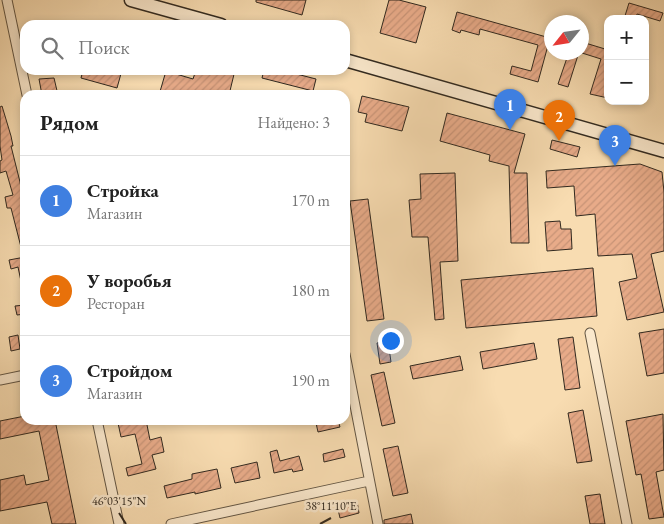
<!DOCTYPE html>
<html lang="ru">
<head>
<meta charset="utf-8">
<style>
  :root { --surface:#fff; --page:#f2f2f2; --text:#222; --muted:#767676; --line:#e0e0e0; --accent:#8f2418 }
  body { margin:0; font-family:"EB Garamond",serif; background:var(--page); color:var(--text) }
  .controls { position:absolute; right:15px; top:15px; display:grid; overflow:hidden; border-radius:10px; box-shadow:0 2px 8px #0003 }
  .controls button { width:45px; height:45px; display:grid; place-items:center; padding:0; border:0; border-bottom:1px solid var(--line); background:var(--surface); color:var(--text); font:25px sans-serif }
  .compass { position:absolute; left:544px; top:15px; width:45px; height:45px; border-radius:50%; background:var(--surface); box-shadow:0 2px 8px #0003; rotate:240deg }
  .you { position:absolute; left:390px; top:340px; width:18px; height:18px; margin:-12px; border:4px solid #fff; border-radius:50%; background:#1a73e8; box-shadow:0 0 0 8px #1a73e833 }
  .badge { display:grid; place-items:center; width:32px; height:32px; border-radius:50%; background:var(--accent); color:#fff; font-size:16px; font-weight:700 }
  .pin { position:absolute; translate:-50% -41px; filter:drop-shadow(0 1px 2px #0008) }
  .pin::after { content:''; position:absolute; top:26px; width:18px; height:15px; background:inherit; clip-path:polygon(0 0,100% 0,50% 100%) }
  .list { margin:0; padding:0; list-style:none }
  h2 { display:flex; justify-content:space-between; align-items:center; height:65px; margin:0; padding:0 20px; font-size:21px }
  h2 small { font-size:16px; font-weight:400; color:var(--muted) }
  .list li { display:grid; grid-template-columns:32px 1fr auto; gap:15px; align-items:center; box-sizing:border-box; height:90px; padding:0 20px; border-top:1px solid var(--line) }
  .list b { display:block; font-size:19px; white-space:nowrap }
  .list p { margin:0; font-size:16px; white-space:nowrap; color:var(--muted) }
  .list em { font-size:16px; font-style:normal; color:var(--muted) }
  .icon { flex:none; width:28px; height:28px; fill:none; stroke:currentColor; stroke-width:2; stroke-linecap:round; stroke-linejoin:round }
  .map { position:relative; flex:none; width:664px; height:524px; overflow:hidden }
  .search { position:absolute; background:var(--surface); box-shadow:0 2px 8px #0003; left:20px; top:20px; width:330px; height:55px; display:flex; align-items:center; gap:12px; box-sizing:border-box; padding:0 18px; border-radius:15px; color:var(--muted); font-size:19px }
  .panel { position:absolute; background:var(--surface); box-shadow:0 2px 8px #0003; left:20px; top:90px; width:330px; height:335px; border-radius:15px }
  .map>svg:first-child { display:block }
  .building { fill:url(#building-hatch); stroke:#31291f }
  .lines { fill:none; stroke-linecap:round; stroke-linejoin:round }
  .street-casing { stroke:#635644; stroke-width:11 }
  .secondary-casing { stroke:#31291f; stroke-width:15 }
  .street { stroke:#fae8cc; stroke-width:9 }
  .secondary { stroke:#fae8cc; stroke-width:12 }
  .ticks { fill:none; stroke:#31291f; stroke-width:2 }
  .ticks-label { font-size:12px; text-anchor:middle; fill:#31291f; stroke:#fae8cc; stroke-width:5; stroke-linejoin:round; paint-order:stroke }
</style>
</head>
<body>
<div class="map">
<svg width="664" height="524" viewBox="0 0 664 524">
  <defs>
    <pattern id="building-hatch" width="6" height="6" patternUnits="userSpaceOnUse" patternTransform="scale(1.25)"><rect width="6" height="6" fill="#e8ab89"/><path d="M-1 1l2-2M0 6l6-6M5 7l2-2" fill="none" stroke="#c79376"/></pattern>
  </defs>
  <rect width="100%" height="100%" fill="#f8dcb1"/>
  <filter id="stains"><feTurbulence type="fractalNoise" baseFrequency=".004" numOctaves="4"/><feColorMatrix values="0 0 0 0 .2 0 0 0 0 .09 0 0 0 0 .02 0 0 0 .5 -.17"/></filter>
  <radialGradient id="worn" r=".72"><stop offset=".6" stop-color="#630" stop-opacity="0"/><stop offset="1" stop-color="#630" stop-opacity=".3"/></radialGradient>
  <path class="building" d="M256 0H306L302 15 256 2Z
    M389 0H399L426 7 416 43 380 33Z
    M629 3 663 13 660 21 637 14 636 19H624Z
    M457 12 550 38 538 82 510 74 512 66 531 71 538 45 480 29 479 35 461 30 460 33 452 30Z
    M582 42 605 49 606 44 608 45V98L590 94 601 59 582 53Z
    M569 52H579L568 87 558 84Z
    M83 70H122L117 88 81 78Z
    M196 70H235L229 95H159L166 71 193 79Z
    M264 70H281L316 79 313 91 262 78Z
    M54 78 58 95H42L39 79Z
    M362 96 409 107 402 131 365 122 367 114 358 112Z
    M2 106 11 136 13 146H11L20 182 25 212V251H22L11 208H7L5 197 13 195 6 171 0 173V161L2 160 0 146V107Z
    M447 113 525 134 514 173H527L529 243H511L509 166 489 161 490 155 440 141Z
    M552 140 580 147 577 157 550 149Z
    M640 164 662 172 664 192V251L651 254 664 312 627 320 619 282 637 278 632 254 598 256 595 214 576 216 574 186 547 188 546 171Z
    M455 173 458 261 440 262 444 319 435 320 428 237H412L409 200 421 199 420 174Z
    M368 199 384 319 367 321 350 201Z
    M560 221 561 229H571L572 249 547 251 545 222Z
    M25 257V285L22 286 18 267 11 269 9 260Z
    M593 268 597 316 466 328 461 280Z
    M25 305V314L17 315 15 306Z
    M664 329V373L647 376 639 333Z
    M18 335 20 349 11 351 9 337Z
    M573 337 580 388 565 390 558 339Z
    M388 341 391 362 380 364 377 343Z
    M534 343 537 359 483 369 480 352Z
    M460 356 463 370 413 379 410 366Z
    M384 372 395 423 382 426 371 375Z
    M583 410 592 461 577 463 568 413Z
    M663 414 664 470 656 472 664 517 649 519 641 474 636 475 626 421Z
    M25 416V420H55L76 524H52L47 502 0 511V480L24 475 26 485 49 480 39 431 0 439V421Z
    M133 420H146L150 440 161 437 164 452 152 455 156 469 128 476 126 468 142 464 135 434 121 437 118 423Z
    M332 420H338L340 427 318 432 316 423Z
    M398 446 408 493 393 496 383 449Z
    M343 449 345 457 324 462 323 454Z
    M277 450 280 461 299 456 303 470 293 472 292 469 274 473 270 452Z
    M257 462 260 478 235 483 231 468Z
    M217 469 221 488 195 494V492L167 498 164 486 192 479V474Z
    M600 494 605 524H590L585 496Z
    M357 501 359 513 340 518 337 505Z
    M411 514 413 524H384V520Z"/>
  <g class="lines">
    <g class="street-casing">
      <path id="street" d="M7 0 27 95
        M590 333 627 524
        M345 354 378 524
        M0 380 25 375
        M97 420 119 524
        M171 524 369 481"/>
    </g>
    <g class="secondary-casing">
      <path id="secondary" d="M131 0 221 25
        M345 60 664 151"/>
    </g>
    <use href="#street" class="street"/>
    <use href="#secondary" class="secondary"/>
  </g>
  <path class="ticks" d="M119 513 126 524M320 524 331 518"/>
  <g class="ticks-label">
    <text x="119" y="505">46°03'15"N</text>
    <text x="331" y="510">38°11'10"E</text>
  </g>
  <rect width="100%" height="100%" filter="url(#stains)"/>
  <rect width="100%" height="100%" fill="url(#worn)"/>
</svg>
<div class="controls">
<button>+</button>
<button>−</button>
</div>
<svg class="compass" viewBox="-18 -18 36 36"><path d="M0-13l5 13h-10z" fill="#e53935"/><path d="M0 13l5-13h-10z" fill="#767676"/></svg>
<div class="you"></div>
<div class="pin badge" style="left:510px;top:130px;background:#3f7fe0">1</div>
<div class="pin badge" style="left:559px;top:141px;background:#e8710a">2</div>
<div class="pin badge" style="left:615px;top:166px;background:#3f7fe0">3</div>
<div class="search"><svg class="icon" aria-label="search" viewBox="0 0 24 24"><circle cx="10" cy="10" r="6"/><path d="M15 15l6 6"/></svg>Поиск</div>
<section class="panel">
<h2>Рядом<small>Найдено: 3</small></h2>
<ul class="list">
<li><span class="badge" style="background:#3f7fe0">1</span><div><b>Стройка</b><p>Магазин</p></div><em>170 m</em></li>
<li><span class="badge" style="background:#e8710a">2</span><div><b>У воробья</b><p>Ресторан</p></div><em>180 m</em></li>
<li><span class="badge" style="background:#3f7fe0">3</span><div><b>Стройдом</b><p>Магазин</p></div><em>190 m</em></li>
</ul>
</section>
</div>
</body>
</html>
